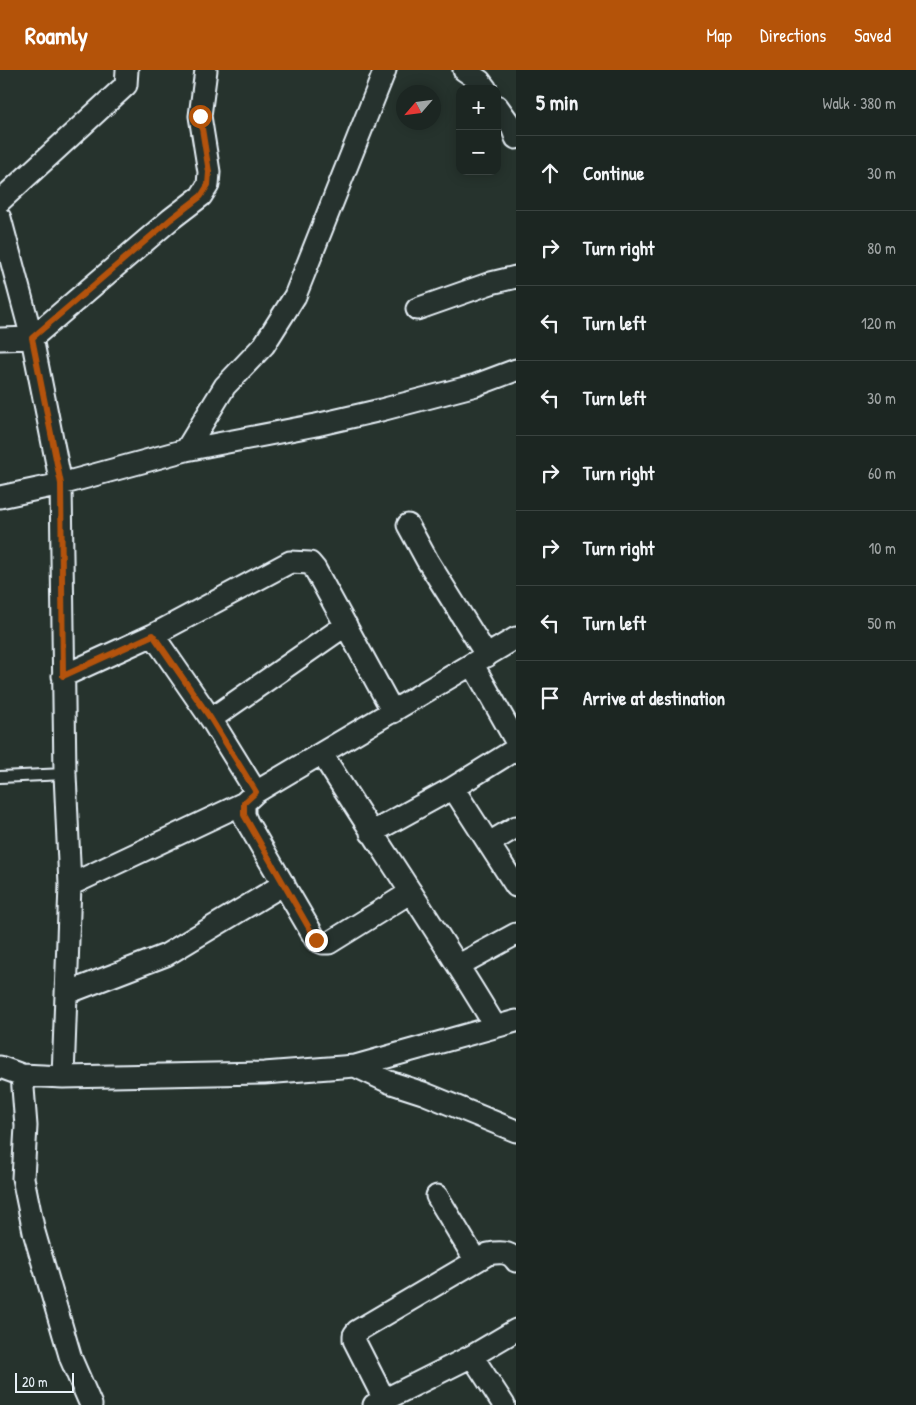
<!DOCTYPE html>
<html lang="en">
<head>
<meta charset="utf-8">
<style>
  :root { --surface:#1c2622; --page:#252e2a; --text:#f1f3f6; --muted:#a0a5a5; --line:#3a4340; --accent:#b45309 }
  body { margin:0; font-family:"Patrick Hand",sans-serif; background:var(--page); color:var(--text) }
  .controls { position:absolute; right:15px; top:15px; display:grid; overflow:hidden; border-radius:10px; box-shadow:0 2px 12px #0003 }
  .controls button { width:45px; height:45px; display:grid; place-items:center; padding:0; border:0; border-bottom:1px solid var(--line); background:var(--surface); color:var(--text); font:25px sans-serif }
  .compass { position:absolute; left:396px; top:15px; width:45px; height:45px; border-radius:50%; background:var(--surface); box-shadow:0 2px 12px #0003; rotate:242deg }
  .scale { position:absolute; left:15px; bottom:12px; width:59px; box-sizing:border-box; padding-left:5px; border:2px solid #e8f1f8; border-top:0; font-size:14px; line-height:18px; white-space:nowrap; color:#e8f1f8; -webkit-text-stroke:4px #26332d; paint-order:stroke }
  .stop { position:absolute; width:15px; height:15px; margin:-11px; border:4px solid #b45309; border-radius:50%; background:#fff }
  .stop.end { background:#b45309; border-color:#fff; box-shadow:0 1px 5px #0008 }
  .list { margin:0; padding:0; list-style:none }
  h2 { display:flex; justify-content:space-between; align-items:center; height:65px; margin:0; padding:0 20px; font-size:21px }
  h2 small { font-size:16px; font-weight:400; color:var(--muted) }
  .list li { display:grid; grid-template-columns:32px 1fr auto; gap:15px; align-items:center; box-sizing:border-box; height:75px; padding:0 20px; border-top:1px solid var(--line) }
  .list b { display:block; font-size:19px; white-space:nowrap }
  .list em { font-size:16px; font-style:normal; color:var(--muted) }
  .icon { flex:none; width:28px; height:28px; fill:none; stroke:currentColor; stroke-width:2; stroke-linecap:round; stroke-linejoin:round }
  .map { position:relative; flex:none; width:516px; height:1335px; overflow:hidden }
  header { display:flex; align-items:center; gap:30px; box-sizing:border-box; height:70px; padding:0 25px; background:var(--accent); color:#fff }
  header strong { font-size:24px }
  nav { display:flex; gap:28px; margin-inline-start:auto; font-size:18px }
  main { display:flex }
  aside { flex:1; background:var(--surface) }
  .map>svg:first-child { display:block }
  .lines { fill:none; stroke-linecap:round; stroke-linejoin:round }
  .service-casing { stroke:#e8f1f8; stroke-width:14 }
  .minor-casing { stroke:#e8f1f8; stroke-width:25 }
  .service { stroke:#26332d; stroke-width:10 }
  .minor { stroke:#26332d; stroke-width:21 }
  .route { stroke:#b45309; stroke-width:6 }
</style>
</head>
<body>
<header>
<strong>Roamly</strong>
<nav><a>Map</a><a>Directions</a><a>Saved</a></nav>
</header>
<main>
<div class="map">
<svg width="516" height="1335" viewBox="0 0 516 1335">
  <rect width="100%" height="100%" fill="#26332d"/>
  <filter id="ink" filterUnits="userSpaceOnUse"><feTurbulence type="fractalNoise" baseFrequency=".02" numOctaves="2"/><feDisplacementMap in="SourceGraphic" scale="10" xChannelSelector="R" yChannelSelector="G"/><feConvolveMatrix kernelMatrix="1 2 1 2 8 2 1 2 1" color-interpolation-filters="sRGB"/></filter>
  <g filter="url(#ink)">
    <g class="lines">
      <g class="service-casing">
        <path id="service" d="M0 707 65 704"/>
      </g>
      <g class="minor-casing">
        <path id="minor" d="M464 0 480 11 486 19
          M497 36 512 57 516 68
          M0 131 126 15 127 0
          M0 148 32 268 61 414 65 704 70 815 63 1007
          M417 239 491 213 516 207
          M0 269 32 268 171 149 201 126 208 115 209 102 200 46 206 0
          M186 380 225 316 264 275 295 226 385 0
          M0 427 61 414 186 380 316 355 381 340 476 315 516 300
          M408 455 427 490 487 586
          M153 565 211 649 256 722
          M473 595 516 671
          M63 606 153 565 290 492 310 493 315 499 393 642
          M211 649 346 555
          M322 684C379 775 440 864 495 956
          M453 718 516 816
          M244 733V745L247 752 316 870 323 873H329L411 822
          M371 763 453 718 516 679
          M489 773 516 757
          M70 815 244 733 256 722 516 568
          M459 895 516 864
          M67 923 166 885 284 814
          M355 996 389 1012 423 1023 516 1061
          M0 997 22 1005 63 1007 264 1003 355 996 516 951
          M22 1005 26 1056 23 1108 34 1162 71 1289 91 1335
          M437 1126 476 1191
          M472 1286 504 1335
          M374 1335 472 1286 516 1260
          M387 1335 354 1270V1265L357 1261 488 1184C499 1182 510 1181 516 1191"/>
      </g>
      <use href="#service" class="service"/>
      <use href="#minor" class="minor"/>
    </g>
  </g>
  <g class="lines" filter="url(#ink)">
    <path class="route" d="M200 46 209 102 208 115 201 126 171 149 32 268 61 414 63 606 153 565 211 649 256 722 244 733V745L316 870"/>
  </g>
</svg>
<div class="controls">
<button>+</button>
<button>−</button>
</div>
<svg class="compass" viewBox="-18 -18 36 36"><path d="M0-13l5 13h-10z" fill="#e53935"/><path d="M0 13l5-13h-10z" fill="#a0a5a5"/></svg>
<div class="scale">20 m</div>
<div class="stop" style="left:200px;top:46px"></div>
<div class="stop end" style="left:316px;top:870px"></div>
</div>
<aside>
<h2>5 min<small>Walk · 380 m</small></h2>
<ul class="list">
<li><svg class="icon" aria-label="ahead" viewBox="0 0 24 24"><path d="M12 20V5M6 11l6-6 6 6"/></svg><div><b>Continue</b></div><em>30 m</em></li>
<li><svg class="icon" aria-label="right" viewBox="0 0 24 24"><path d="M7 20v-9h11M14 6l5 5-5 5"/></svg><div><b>Turn right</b></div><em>80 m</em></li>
<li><svg class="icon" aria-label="left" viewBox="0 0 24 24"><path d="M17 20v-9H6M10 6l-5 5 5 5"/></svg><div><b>Turn left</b></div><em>120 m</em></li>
<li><svg class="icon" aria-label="left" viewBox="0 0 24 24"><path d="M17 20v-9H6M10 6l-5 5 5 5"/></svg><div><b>Turn left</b></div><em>30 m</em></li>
<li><svg class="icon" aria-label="right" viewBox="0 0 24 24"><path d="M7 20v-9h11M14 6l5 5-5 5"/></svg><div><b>Turn right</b></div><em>60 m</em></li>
<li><svg class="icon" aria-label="right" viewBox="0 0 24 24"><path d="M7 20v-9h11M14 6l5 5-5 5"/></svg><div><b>Turn right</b></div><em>10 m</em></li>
<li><svg class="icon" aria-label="left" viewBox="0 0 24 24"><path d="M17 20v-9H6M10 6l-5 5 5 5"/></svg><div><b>Turn left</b></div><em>50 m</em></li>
<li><svg class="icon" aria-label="arrive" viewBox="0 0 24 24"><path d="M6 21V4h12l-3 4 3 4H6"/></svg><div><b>Arrive at destination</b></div></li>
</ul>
</aside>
</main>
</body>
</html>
